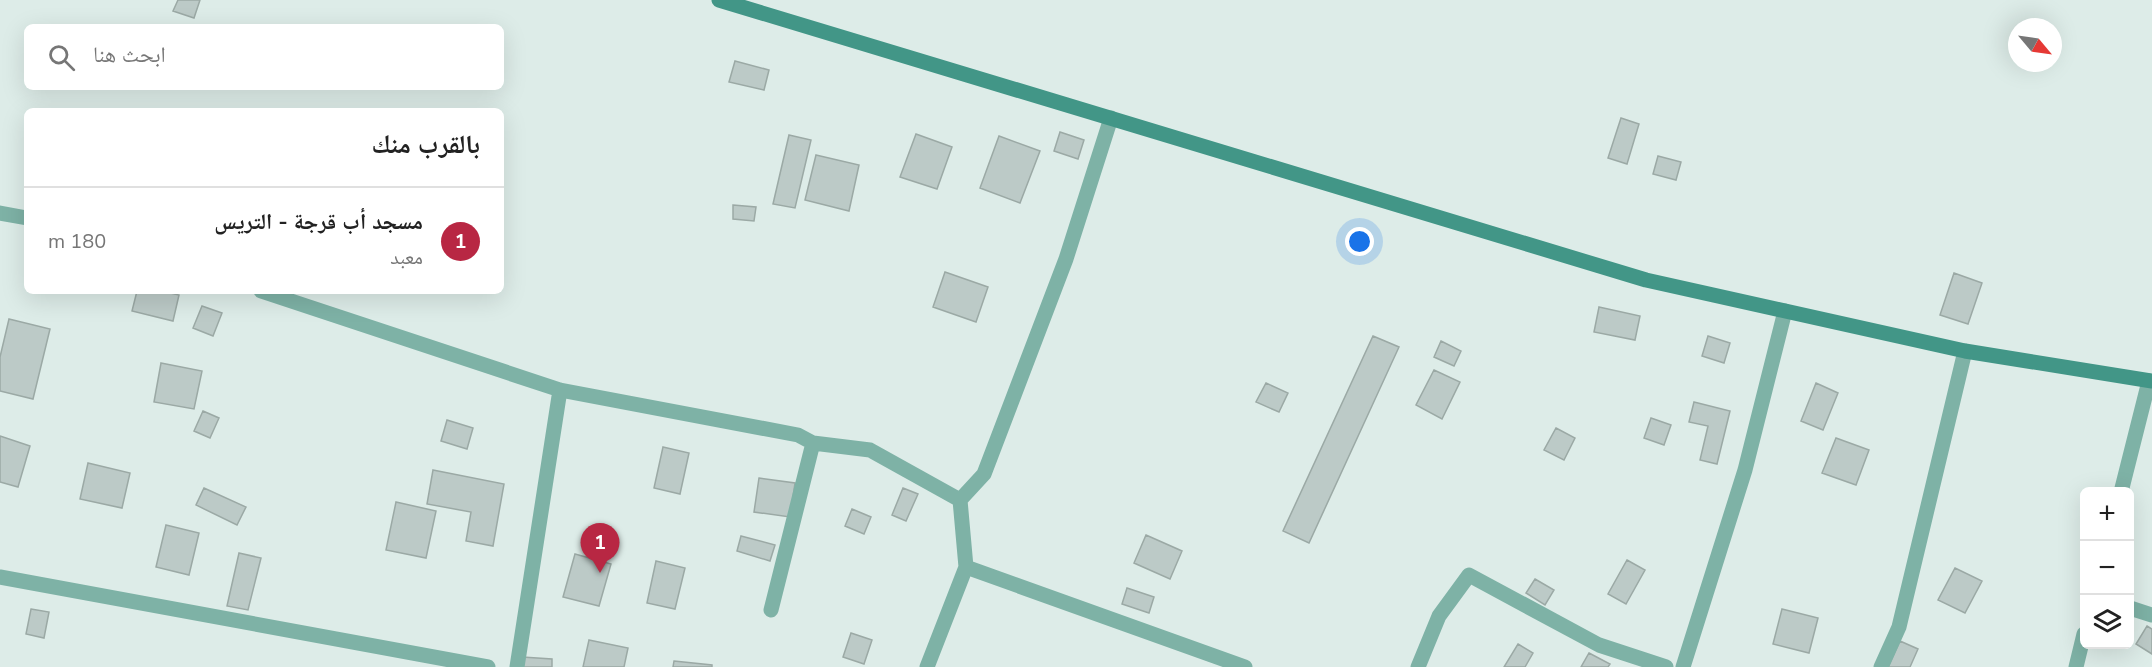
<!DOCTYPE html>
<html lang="ar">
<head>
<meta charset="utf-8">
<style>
  :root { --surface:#fff; --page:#f2f2f2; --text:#222; --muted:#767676; --line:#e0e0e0; --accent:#b82743 }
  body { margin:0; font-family:"Nunito Sans","Noto Naskh Arabic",sans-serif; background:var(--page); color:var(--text); direction:rtl }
  .controls { position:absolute; right:18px; bottom:18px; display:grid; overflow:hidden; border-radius:9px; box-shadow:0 6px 24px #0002 }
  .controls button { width:54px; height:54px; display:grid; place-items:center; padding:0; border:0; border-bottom:2px solid var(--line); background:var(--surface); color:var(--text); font:30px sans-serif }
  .compass { position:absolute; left:2008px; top:18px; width:54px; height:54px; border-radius:50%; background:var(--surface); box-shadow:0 6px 24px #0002; rotate:119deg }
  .you { position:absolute; left:1360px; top:242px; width:21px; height:21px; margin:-15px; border:4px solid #fff; border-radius:50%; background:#1a73e8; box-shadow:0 0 0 9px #1a73e833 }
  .badge { display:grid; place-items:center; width:39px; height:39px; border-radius:50%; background:var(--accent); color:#fff; font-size:20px; font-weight:700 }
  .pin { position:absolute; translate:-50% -50px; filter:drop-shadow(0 2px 3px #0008) }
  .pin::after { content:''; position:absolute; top:32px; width:21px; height:18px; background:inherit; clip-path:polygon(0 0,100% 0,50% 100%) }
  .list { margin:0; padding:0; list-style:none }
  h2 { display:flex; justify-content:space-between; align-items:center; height:78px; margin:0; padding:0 24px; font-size:26px }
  h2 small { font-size:20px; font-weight:400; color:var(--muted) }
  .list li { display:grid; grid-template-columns:39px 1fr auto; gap:18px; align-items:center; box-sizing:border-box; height:108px; padding:0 24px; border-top:2px solid var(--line) }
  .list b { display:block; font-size:22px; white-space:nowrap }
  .list p { margin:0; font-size:20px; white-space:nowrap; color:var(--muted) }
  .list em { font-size:20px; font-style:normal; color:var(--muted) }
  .icon { flex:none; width:33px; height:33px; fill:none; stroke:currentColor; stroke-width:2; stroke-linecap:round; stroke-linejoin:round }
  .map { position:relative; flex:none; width:2152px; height:667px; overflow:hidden; direction:ltr }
  .search { position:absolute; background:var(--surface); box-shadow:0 6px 24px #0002; left:24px; top:24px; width:480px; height:66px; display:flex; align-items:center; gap:15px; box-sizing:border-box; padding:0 21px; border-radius:9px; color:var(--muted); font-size:22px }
  .panel { position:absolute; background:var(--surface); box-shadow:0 6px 24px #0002; left:24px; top:108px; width:480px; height:186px; border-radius:9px; direction:rtl }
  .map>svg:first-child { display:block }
  .building { fill:#bccac7; stroke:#9ba9a5; stroke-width:1.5 }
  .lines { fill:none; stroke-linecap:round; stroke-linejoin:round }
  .street { stroke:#7eb2a6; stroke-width:15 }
  .secondary { stroke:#429687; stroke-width:15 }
</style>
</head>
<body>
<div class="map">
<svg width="2152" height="667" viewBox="0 0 2152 667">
  <rect width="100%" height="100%" fill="#ddece8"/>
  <path class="building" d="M178 0H200L194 18 173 11Z
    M735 61 769 70 764 90 729 82Z
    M1621 118 1639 124 1627 164 1608 158Z
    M1060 132 1084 140 1078 159 1054 151Z
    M916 134 952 147 937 189 900 177Z
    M789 135 811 140 795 208 773 204Z
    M999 136 1040 151 1020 203 980 188Z
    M816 155 859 165 849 211 805 200Z
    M1658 156 1681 162 1676 180 1653 174Z
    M733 205 756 207 754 221 733 219Z
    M945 272 988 287 976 322 933 307Z
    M1954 273 1982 283 1968 324 1940 315Z
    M137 291H162L179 295 173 321 132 311Z
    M202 306 222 313 213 336 193 328Z
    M1599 307 1640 316 1635 340 1594 332Z
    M9 319 50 329 33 399 0 391V357Z
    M1373 336 1399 347 1309 543 1283 531Z
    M1708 336 1730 343 1724 363 1702 356Z
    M1441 341 1461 351 1454 366 1434 357Z
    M161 363 202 371 194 409 154 402Z
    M1434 370 1460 382 1442 419 1416 405Z
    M1266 383 1288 393 1279 412 1256 402Z
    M1816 383 1838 393 1823 430 1801 421Z
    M1694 402 1730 411 1717 464 1700 460 1708 426 1689 422Z
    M203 411 219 418 210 438 194 431Z
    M1651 418 1671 425 1664 445 1644 438Z
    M447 420 473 428 467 449 441 441Z
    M1556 428 1575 438 1564 460 1544 450Z
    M0 436 30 446 18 487 0 482Z
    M1836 438 1869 450 1856 485 1822 473Z
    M663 447 689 453 680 494 654 488Z
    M88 463 130 473 122 508 80 499Z
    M433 470 504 484 493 546 466 541 471 512 427 504Z
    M759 478 795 483 790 517 754 512Z
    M204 488 246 507 237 525 196 505Z
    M903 488 918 494 906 521 892 515Z
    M396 502 436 511 426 558 386 550Z
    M852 509 871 517 864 534 845 526Z
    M166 525 199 533 189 575 156 567Z
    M1146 535 1182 551 1170 579 1134 563Z
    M741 536 775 545 770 561 737 551Z
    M239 553 261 558 248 610 227 606Z
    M575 554 611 564 599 606 563 597Z
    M1627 560 1645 570 1626 604 1608 594Z
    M656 561 685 568 675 609 647 603Z
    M1955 568 1982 581 1965 613 1938 600Z
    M1535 579 1554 590 1545 605 1526 593Z
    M1127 588 1154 597 1149 613 1122 604Z
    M31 609 49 612 44 638 26 634Z
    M1782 609 1818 618 1809 653 1773 644Z
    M2147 626 2152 629V654L2136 644Z
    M851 633 872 640 864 664 843 657Z
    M589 640 628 648 624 667H583Z
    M1900 641 1918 649 1910 667H1888Z
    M1518 644 1533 653 1525 667H1504Z
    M1589 653 1610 664 1608 667H1581Z
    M522 657 552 659V667H522Z
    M674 661 712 665V667H673Z"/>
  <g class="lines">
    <path class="street" d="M0 213 27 218
      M261 291 560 390 798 435 813 443 870 450 960 500
      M2121 492 2149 381
      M966 567 1245 667
      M0 577 488 667
      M2130 608 2152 615
      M771 610 813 443
      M517 667 560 390
      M927 667 966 567 960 500 984 474 1066 259 1111 118
      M1418 667 1439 616 1469 575 1599 645 1666 667
      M1683 667 1745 470 1785 311
      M1881 667 1899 627 1965 351
      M2076 667 2084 634"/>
    <path class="secondary" d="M719 0 1646 280 1965 351 2152 381"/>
  </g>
</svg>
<div class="controls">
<button>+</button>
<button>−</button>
<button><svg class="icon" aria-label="layers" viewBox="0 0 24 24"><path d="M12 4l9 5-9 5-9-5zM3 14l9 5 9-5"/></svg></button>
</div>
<svg class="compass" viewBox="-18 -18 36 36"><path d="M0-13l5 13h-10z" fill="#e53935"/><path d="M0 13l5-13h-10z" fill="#767676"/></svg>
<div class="you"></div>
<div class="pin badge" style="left:600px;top:573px">1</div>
<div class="search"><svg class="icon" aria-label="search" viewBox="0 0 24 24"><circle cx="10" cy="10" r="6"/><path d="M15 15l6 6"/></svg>ابحث هنا</div>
<section class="panel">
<h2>بالقرب منك<small></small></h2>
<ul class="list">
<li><span class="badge">1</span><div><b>مسجد أب قرجة - التريس</b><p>معبد</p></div><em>180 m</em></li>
</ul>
</section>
</div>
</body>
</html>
